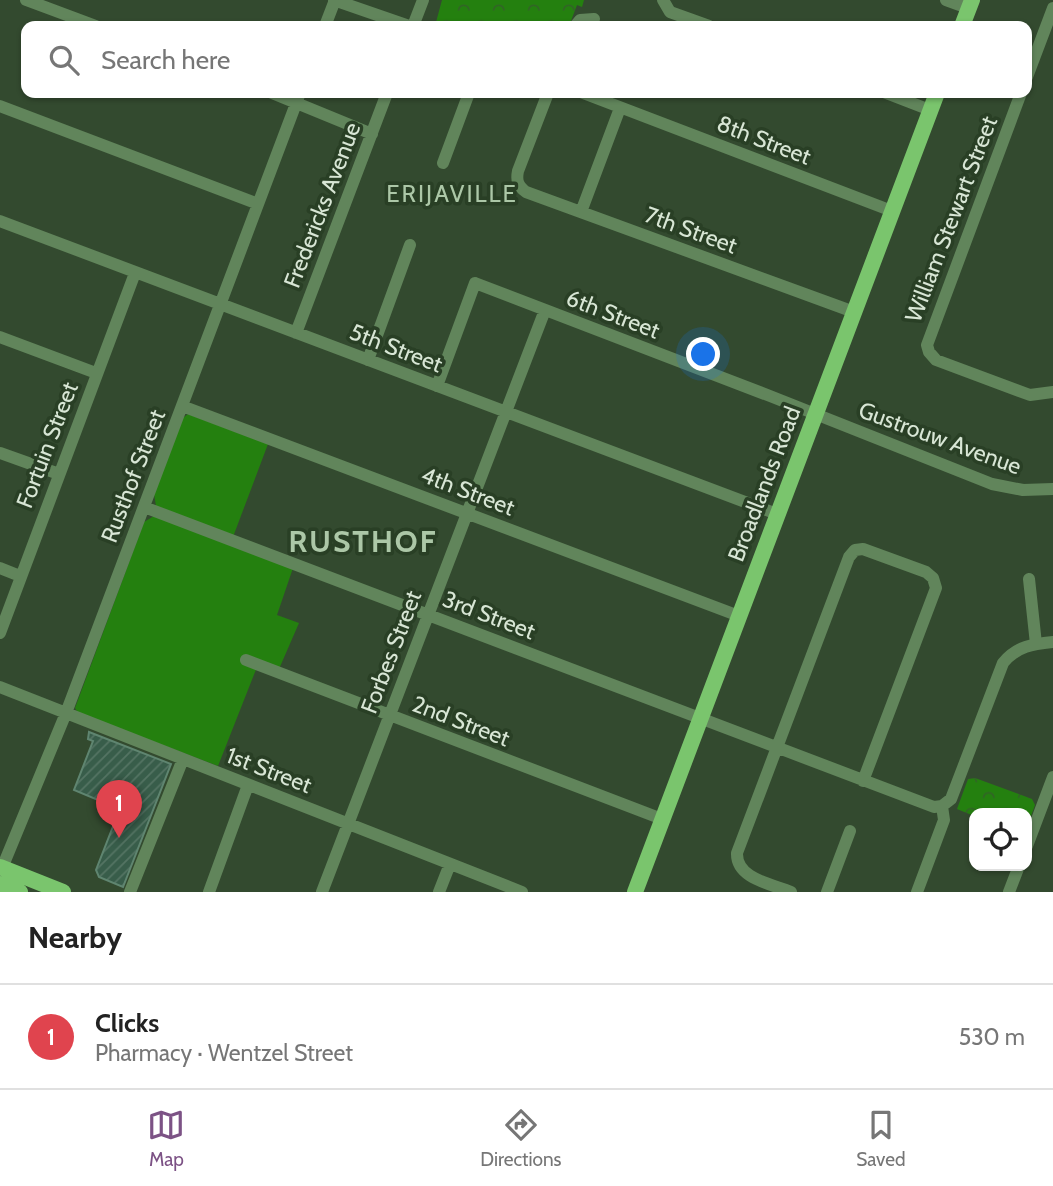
<!DOCTYPE html>
<html lang="en">
<head>
<meta charset="utf-8">
<style>
  :root { --surface:#fff; --page:#f6f6f6; --text:#222; --muted:#767676; --line:#e0e0e0; --accent:#7c5285 }
  body { margin:0; font-family:Cabin,sans-serif; background:var(--page); color:var(--text) }
  .controls { position:absolute; right:21px; bottom:21px; display:grid; overflow:hidden; border-radius:14px; box-shadow:0 2px 5px #0004 }
  .controls button { width:63px; height:63px; display:grid; place-items:center; padding:0; border:0; border-bottom:2px solid var(--line); background:var(--surface); color:var(--text); font:35px sans-serif }
  .you { position:absolute; left:704px; top:355px; width:24px; height:24px; margin:-18px; border:5px solid #fff; border-radius:50%; background:#1a73e8; box-shadow:0 0 0 10px #1a73e833 }
  .badge { display:grid; place-items:center; width:46px; height:46px; border-radius:50%; background:var(--accent); color:#fff; font-size:23px; font-weight:700 }
  .pin { position:absolute; translate:-50% -58px; filter:drop-shadow(0 2px 4px #0008) }
  .pin::after { content:''; position:absolute; top:37px; width:24px; height:21px; background:inherit; clip-path:polygon(0 0,100% 0,50% 100%) }
  .list { margin:0; padding:0; list-style:none }
  h2 { display:flex; justify-content:space-between; align-items:center; height:91px; margin:0; padding:0 28px; font-size:30px }
  h2 small { font-size:23px; font-weight:400; color:var(--muted) }
  .list li { display:grid; grid-template-columns:46px 1fr auto; gap:21px; align-items:center; box-sizing:border-box; height:105px; padding:0 28px; border-top:2px solid var(--line) }
  .list b { display:block; font-size:26px; white-space:nowrap }
  .list p { margin:0; font-size:23px; white-space:nowrap; color:var(--muted) }
  .list em { font-size:23px; font-style:normal; color:var(--muted) }
  .icon { flex:none; width:38px; height:38px; fill:none; stroke:currentColor; stroke-width:2; stroke-linecap:round; stroke-linejoin:round }
  .map { position:relative; flex:none; width:1053px; height:892px; overflow:hidden }
  .search { position:absolute; background:var(--surface); box-shadow:0 2px 5px #0004; left:21px; right:21px; top:21px; height:77px; display:flex; align-items:center; gap:18px; box-sizing:border-box; padding:0 24px; border-radius:14px; color:var(--muted); font-size:26px }
  .sheet { height:196px; background:var(--surface) }
  nav { display:flex; justify-content:space-around; align-items:center; box-sizing:border-box; height:98px; border-top:2px solid var(--line); background:var(--surface); font-size:19px; color:var(--muted) }
  nav a { display:grid; justify-items:center; gap:4px }
  nav .on { color:var(--accent) }
  .map>svg:first-child { display:block }
  .grass { fill:#24800f }
  .forest { fill:url(#forest-crowns) }
  .building { fill:url(#building-hatch); stroke:#5f8570; stroke-width:2 }
  .lines { fill:none; stroke-linecap:round; stroke-linejoin:round }
  .minor { stroke:#61855b; stroke-width:12 }
  .major { stroke:#7ac56d; stroke-width:16 }
  .labels { text-anchor:middle; dominant-baseline:central; stroke-width:7; stroke-linejoin:round; paint-order:stroke }
  .street-label { font-size:23px; fill:#d8e6d5; stroke:#293f25 }
  .neighbourhood-label { font-size:24px; letter-spacing:2px; fill:#acc7a7; stroke:#293f25 }
  .district-label { font-size:30px; font-weight:bold; letter-spacing:2px; fill:#acc7a7; stroke:#293f25 }
</style>
</head>
<body>
<div class="map">
<svg width="1053" height="892" viewBox="0 0 1053 892">
  <defs>
    <pattern id="forest-crowns" width="20" height="18" patternUnits="userSpaceOnUse" patternTransform="scale(1.75)"><rect width="20" height="18" fill="#24800f"/><path d="M2 6a3 3 0 1 1 6 0M12 15a3 3 0 1 1 6 0" fill="none" stroke="#316525"/></pattern>
    <pattern id="building-hatch" width="6" height="6" patternUnits="userSpaceOnUse" patternTransform="scale(1.75)"><rect width="6" height="6" fill="#385d4a"/><path d="M-1 1l2-2M0 6l6-6M5 7l2-2" fill="none" stroke="#547463"/></pattern>
  </defs>
  <rect width="100%" height="100%" fill="#334a2f"/>
  <path class="grass" d="M188 414 268 444 233 537 156 506 154 494 183 418Z
    M154 516 293 568 277 615 299 623 279 669 259 662 218 766 78 713 75 708 144 522Z"/>
  <path class="forest" d="M442 0H584L582 7 577 5 569 26H435Z
    M975 778 1032 799 1035 805 1027 827V813H974V816L957 809 968 779Z"/>
  <path class="building" d="M89 732 171 764 123 887 99 877 96 870 119 811 115 807 74 790 93 741 88 739Z"/>
  <g class="lines">
    <path class="minor" d="M26 0 96 26
      M334 0 409 26
      M663 0 670 12 709 26
      M946 0 968 8
      M325 26 335 0
      M413 26 423 0
      M575 26 580 20 594 19
      M1027 77 1053 8
      M272 93 372 134
      M548 93 518 171C516 181 518 186 526 192L854 312
      M583 93 892 211
      M886 93 930 110
      M1021 93 927 345 929 352 936 360 1030 395 1053 392
      M0 106 258 204
      M443 163 469 93
      M581 212 620 108
      M0 221 777 514
      M296 333 387 93
      M0 337 96 373
      M368 360 410 245
      M437 386 475 283 770 396 992 484 1023 490 1053 489
      M182 406 739 616
      M0 453 59 474
      M144 507 934 807 942 806 951 799 1003 663C1017 646 1033 644 1053 642
      M0 568 20 576
      M1029 579 1036 644
      M0 633 135 273
      M246 660 662 819
      M0 687 522 892
      M1027 846 1053 777
      M0 873 66 713 300 93
      M130 892 183 759
      M209 892 248 785
      M322 892 545 310
      M439 892 450 864
      M791 892C772 884 736 879 737 853L849 557 855 550 863 549 926 572 933 578 936 588 863 781
      M827 892 850 831
      M917 892 944 820 942 806
      M1009 892 1019 866"/>
    <path class="major" d="M962 26 972 0
      M0 867 63 892
      M0 884 20 892
      M635 892 937 93"/>
  </g>
  <g class="labels">
    <g class="street-label">
      <text transform="translate(764 140) rotate(21)">8th Street</text>
      <text transform="translate(322 205) rotate(-69)">Fredericks Avenue</text>
      <text transform="translate(951 219) rotate(-69)">William Stewart Street</text>
      <text transform="translate(691 230) rotate(20)">7th Street</text>
      <text transform="translate(613 314) rotate(21)">6th Street</text>
      <text transform="translate(396 348) rotate(21)">5th Street</text>
      <text transform="translate(940 438) rotate(20)">Gustrouw Avenue</text>
      <text transform="translate(47 445) rotate(-69)">Fortuin Street</text>
      <text transform="translate(133 476) rotate(-69)">Rusthof Street</text>
      <text transform="translate(764 484) rotate(-69)">Broadlands Road</text>
      <text transform="translate(468 491) rotate(21)">4th Street</text>
      <text transform="translate(489 615) rotate(21)">3rd Street</text>
      <text transform="translate(391 652) rotate(-69)">Forbes Street</text>
      <text transform="translate(461 721) rotate(21)">2nd Street</text>
      <text transform="translate(269 770) rotate(21)">1st Street</text>
    </g>
    <g class="neighbourhood-label">
      <text x="452" y="193">ERIJAVILLE</text>
    </g>
    <g class="district-label">
      <text x="363" y="541">RUSTHOF</text>
    </g>
  </g>
</svg>
<div class="controls">
<button><svg class="icon" aria-label="locate" viewBox="0 0 24 24"><circle cx="12" cy="12" r="6"/><path d="M12 2v4M12 18v4M2 12h4M18 12h4"/></svg></button>
</div>
<div class="you"></div>
<div class="pin badge" style="left:119px;top:838px;background:#e0444e">1</div>
<div class="search"><svg class="icon" aria-label="search" viewBox="0 0 24 24"><circle cx="10" cy="10" r="6"/><path d="M15 15l6 6"/></svg>Search here</div>
</div>
<section class="sheet">
<h2>Nearby<small></small></h2>
<ul class="list">
<li><span class="badge" style="background:#e0444e">1</span><div><b>Clicks</b><p>Pharmacy · Wentzel Street</p></div><em>530 m</em></li>
</ul>
</section>
<nav>
<a class="on"><svg class="icon" aria-label="map" viewBox="0 0 24 24"><path d="M3 6l6-2 6 2 6-2v14l-6 2-6-2-6 2zM9 4v14M15 6v14"/></svg>Map</a>
<a><svg class="icon" aria-label="directions" viewBox="0 0 24 24"><path d="M12 3l9 9-9 9-9-9zM9 14v-3h6M13 9l2 2-2 2"/></svg>Directions</a>
<a><svg class="icon" aria-label="saved" viewBox="0 0 24 24"><path d="M7 4h10v16l-5-4-5 4z"/></svg>Saved</a>
</nav>
</body>
</html>
